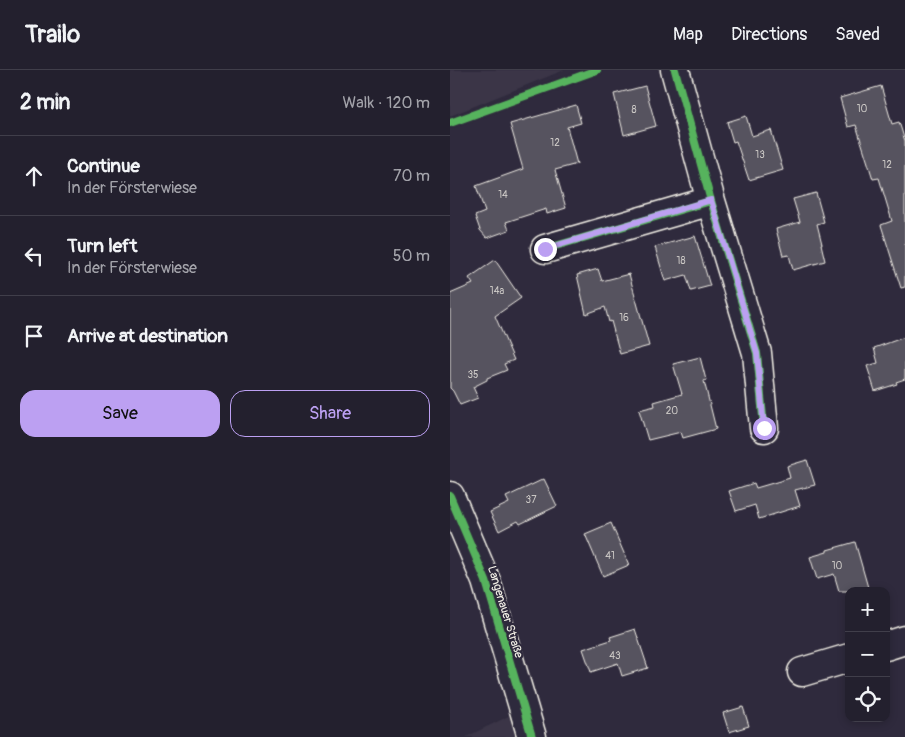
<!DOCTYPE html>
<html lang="en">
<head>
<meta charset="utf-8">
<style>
  :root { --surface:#23202e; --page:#2f2d3a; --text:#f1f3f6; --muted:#a3a3aa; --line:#403e4a; --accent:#bca0f2 }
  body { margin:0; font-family:Pangolin,sans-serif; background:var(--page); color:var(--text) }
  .controls { position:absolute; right:15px; bottom:15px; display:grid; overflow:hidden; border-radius:10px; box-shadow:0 2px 8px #0003 }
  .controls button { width:45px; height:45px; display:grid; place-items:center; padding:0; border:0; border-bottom:1px solid var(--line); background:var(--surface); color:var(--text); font:25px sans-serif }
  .stop { position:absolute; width:15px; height:15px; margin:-11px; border:4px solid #bca0f2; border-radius:50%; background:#fff }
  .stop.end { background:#bca0f2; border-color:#fff; box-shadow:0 1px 5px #0008 }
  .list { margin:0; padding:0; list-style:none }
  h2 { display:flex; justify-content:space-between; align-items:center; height:65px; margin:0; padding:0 20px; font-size:21px }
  h2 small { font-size:16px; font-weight:400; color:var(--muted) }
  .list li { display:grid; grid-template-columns:32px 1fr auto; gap:15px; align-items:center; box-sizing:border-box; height:80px; padding:0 20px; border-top:1px solid var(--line) }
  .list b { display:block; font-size:19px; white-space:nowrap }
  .list p { margin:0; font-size:16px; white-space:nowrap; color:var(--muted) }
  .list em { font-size:16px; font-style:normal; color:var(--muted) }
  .actions { display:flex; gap:10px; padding:15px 20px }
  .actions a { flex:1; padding:11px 0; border:1px solid var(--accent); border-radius:15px; text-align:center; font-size:18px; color:var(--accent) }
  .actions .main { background:var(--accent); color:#111 }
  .icon { flex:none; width:28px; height:28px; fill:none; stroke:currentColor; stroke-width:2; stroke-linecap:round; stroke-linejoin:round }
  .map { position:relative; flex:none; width:455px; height:667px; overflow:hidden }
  header { display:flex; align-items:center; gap:30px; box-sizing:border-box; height:70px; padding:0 25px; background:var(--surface); border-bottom:1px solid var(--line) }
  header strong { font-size:24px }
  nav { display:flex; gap:28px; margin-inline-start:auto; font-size:18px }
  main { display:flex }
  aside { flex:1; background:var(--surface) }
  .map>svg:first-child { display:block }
  .built { fill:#3b3647 }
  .building { fill:#56525f; stroke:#f4f1e8 }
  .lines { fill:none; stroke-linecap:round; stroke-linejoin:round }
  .minor-casing { stroke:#f4f1e8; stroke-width:31 }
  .minor { stroke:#2f2a3d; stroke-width:28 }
  .cycleway-casing { stroke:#2f2a3d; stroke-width:11 }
  .cycleway { stroke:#56b35d; stroke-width:8 }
  .route { stroke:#bca0f2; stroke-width:6 }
  .labels { text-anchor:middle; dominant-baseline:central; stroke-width:4.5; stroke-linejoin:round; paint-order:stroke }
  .number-label { font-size:10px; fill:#ccc9c6 }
  .street-label { font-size:12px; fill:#f4f1e8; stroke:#2f2a3d }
</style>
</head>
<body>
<header>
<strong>Trailo</strong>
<nav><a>Map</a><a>Directions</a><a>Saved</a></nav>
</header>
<main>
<aside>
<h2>2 min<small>Walk · 120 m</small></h2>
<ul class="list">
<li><svg class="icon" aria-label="ahead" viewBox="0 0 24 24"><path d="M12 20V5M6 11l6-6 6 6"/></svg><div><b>Continue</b><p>In der Försterwiese</p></div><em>70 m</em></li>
<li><svg class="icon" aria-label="left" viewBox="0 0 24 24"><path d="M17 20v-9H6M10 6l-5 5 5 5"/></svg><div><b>Turn left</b><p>In der Försterwiese</p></div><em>50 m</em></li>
<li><svg class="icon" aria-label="arrive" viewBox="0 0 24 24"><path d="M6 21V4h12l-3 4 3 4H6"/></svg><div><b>Arrive at destination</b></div></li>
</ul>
<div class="actions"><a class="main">Save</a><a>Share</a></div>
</aside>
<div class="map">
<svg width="455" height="667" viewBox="0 0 455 667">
  <rect width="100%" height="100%" fill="#2f2a3d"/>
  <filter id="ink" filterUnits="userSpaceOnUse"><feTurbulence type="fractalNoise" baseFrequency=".02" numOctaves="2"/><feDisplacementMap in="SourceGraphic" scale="10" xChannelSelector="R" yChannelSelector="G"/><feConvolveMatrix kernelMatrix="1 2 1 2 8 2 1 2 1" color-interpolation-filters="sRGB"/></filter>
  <g filter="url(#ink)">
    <path class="built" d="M0 0H114L0 46Z
      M63 644 71 667H16Z"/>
    <path class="building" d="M195 16 206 56 174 65 164 24Z
      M431 16 442 54 449 52 455 71V217L451 218 431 155 442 151 429 108 423 109 406 55 398 57 390 28Z
      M126 35 131 53 117 57 127 94 105 100 116 138 97 144 96 139 56 152 59 160 37 168 30 160 25 146 35 142 26 116 73 99 60 54Z
      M296 46 302 66 321 60 333 100 299 110 286 71 283 72 277 52Z
      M366 123 374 152 367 154 372 174H371L375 191 343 200 339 185 333 186 326 159 350 152 343 129Z
      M245 166 260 216 241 221 236 205 215 211 205 177Z
      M45 190 71 228 45 246 64 290 54 294 57 300 37 308V310L23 317 28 328 10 335 3 321 0 318V224L23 214 19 208Z
      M148 199 152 211 179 204 199 276 170 284 161 251 159 252 155 237 136 244 127 205Z
      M455 267V309L446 312 447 314 425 321 417 296 428 293 424 278Z
      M250 287 256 310 254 311 266 359 233 368 231 362 198 370 189 340 205 336 204 332 232 324 223 294Z
      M357 390 365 415 345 420 350 436 309 449 305 435 286 441 279 421 304 413 306 418 340 408 337 396Z
      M94 409 107 436 70 454 68 451 49 461 40 442 59 433 56 427Z
      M161 453 179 495 153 506 135 464Z
      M405 472 419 521H389L384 504 367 509 360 487 377 482V480Z
      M185 559 198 598 172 606 168 593 141 602 133 579 161 570 160 567Z
      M293 637 299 656 279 662 273 643Z"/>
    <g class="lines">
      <g class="minor-casing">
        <path id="minor" d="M225 0 261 131 307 283 314 358
          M95 179 261 131
          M0 426 36 511 82 667
          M436 576 455 570
          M352 602 399 588"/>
      </g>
      <use href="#minor" class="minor"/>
      <g class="cycleway-casing">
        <path id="cycleway" d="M225 0 261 131 307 283 314 358
          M0 53 147 0
          M95 179 261 131
          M0 426 36 511 82 667"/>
      </g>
      <use href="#cycleway" class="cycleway"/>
    </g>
  </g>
  <g class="lines" filter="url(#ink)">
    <path class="route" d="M95 179 261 130 307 283 314 358"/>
  </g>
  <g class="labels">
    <g class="number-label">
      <text x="412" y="39">10</text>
      <text x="184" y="40">8</text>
      <text x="105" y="73">12</text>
      <text x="310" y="85">13</text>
      <text x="437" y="95">12</text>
      <text x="53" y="125">14</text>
      <text x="231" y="191">18</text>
      <text x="47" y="221">14a</text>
      <text x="174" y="248">16</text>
      <text x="23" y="305">35</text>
      <text x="222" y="341">20</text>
      <text x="81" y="430">37</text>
      <text x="160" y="486">41</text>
      <text x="387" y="496">10</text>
      <text x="165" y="586">43</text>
    </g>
    <g class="street-label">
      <text transform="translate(55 542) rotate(73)">Langenauer Straße</text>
    </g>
  </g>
</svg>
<div class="controls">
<button>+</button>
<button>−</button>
<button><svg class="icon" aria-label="locate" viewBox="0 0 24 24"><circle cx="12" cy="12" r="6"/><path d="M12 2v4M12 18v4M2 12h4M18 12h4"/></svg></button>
</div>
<div class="stop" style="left:314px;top:358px"></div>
<div class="stop end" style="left:95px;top:179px"></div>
</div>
</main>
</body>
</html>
